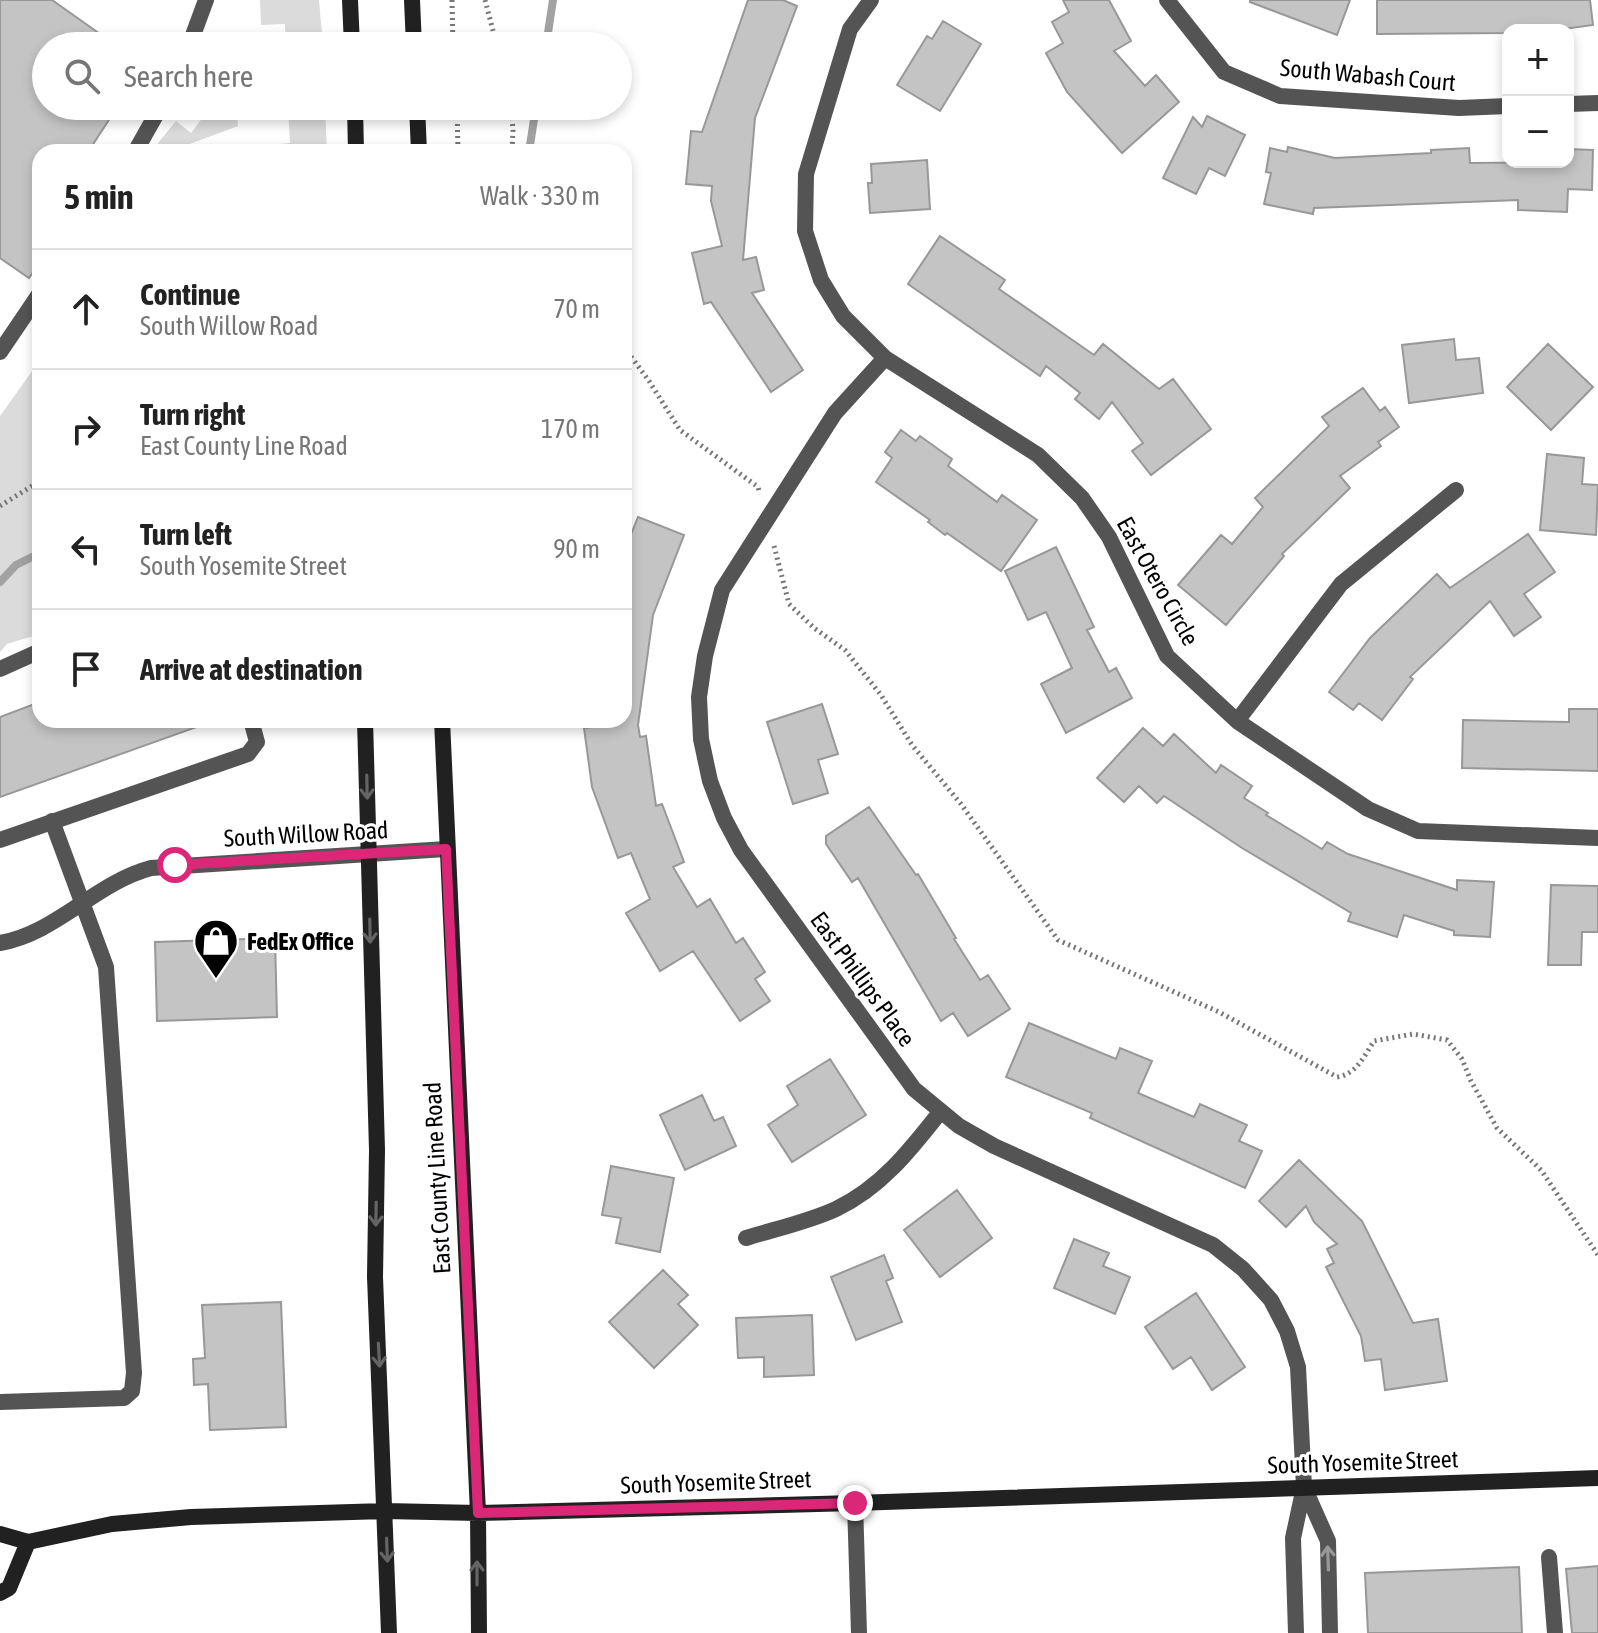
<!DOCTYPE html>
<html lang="en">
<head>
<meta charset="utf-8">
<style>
  :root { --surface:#fff; --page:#f6f6f6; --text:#222; --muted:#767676; --line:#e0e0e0 }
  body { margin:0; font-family:"Asap Condensed",sans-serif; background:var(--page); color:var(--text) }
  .controls { position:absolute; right:24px; top:24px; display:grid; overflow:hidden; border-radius:16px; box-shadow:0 4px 12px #0003 }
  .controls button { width:72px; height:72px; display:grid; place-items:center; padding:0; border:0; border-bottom:2px solid var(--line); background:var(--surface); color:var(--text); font:40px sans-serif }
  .stop { position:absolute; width:24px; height:24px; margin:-18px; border:6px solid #db2777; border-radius:50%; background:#fff }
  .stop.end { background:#db2777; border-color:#fff; box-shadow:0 2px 8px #0008 }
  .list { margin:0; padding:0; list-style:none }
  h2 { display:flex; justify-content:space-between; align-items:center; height:104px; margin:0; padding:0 32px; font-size:34px }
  h2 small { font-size:26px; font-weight:400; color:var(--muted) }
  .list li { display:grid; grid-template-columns:52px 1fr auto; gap:24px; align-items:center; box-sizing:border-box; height:120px; padding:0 32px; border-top:2px solid var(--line) }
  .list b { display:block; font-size:30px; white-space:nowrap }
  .list p { margin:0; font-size:26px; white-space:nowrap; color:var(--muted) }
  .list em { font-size:26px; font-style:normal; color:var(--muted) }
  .icon { flex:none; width:44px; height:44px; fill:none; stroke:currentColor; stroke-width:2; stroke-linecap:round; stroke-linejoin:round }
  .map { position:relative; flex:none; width:1598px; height:1633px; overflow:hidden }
  .search { position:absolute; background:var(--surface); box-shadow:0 4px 12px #0003; left:32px; top:32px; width:600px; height:88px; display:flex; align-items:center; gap:20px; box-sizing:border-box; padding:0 28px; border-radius:44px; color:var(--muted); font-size:30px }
  .panel { position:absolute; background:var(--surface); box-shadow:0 4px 12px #0003; left:32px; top:144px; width:600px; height:584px; border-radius:24px }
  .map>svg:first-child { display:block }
  .green { fill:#dbdbdb }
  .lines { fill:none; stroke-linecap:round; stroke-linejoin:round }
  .stream { stroke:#a2a2a2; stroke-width:8 }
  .building { fill:#c4c4c4; stroke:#989898; stroke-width:2 }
  .path { stroke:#767676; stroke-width:5; stroke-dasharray:2 4; stroke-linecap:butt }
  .service { stroke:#545454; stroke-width:16 }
  .minor { stroke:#545454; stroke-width:16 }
  .secondary { stroke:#212121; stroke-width:16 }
  .oneway { stroke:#646464 }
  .oneway2 { stroke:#989898 }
  .route { stroke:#db2777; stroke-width:10 }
  .labels { text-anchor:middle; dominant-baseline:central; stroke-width:6; stroke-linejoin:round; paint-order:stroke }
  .street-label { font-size:24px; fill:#000; stroke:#fff }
  .poi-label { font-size:24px; font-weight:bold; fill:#000; stroke:#fff; text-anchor:start }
</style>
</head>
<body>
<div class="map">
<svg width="1598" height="1633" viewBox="0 0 1598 1633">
  <rect width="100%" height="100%" fill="#fff"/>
  <path class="green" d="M260 0H319L323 46H286L285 24 261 25Z
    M208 106H213L214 117 237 114 238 126 168 152H155L154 148 176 121 191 133 210 108Z
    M288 106H325L327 152H269L268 145 290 143Z
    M40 360V634L7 644 0 652V416Z"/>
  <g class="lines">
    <path class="stream" d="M546 46 553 0
      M529 152 536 106
      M0 582 16 565 40 553"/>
  </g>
  <path class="building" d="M0 0H52L117 46H46V106H118L88 152H40V262L29 278 0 258Z
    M748 0H783L797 6 755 118 743 260 756 257 764 290 752 293 803 370 771 392 711 302 704 304 692 253 722 246 711 201 712 186 686 184 691 131 702 132Z
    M1063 0H1109L1131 41 1114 51 1145 86 1156 75 1179 102 1122 153 1067 92 1046 53 1063 43 1052 22 1069 12Z
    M1250 0H1350L1337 35 1250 2Z
    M1377 0H1590L1593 25 1557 30H1508V33L1377 34Z
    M943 21 981 44 940 111 897 85 927 36 932 39Z
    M1207 116 1245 135 1225 176 1209 168 1196 194 1163 178 1193 117 1202 127Z
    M1288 147 1335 158 1431 153V150L1469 148 1470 163 1568 162V149L1593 150 1592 190 1568 189 1567 212 1518 210V200L1314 208 1313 214 1264 204 1271 173 1266 172 1270 148 1287 152Z
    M927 160 930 209 870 213 868 183H872L871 164Z
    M940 236 1005 280 999 289 1094 355 1103 344 1159 389 1173 379 1211 429 1151 475 1132 451 1143 443 1112 402 1099 419 1075 399 1080 393 1046 366 1040 376 908 284Z
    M1454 339 1456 360 1479 358 1483 393 1409 403 1402 345Z
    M1548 344 1593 387 1551 430 1507 387Z
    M1363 388 1380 411 1385 407 1399 427 1378 442 1381 446 1340 476 1350 488 1282 554 1284 556 1226 625 1178 585 1221 535 1232 544 1263 507 1255 498 1329 426 1322 417Z
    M901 430 916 441 920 436 952 459 948 466 997 502 1002 495 1037 520 1001 571 947 533 945 535 928 522 930 520 876 482 892 458 885 452Z
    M1547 454 1584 458 1582 484 1598 485 1596 535 1540 530Z
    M638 517 684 535 653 615 638 725 640 737 646 736 656 806 662 804 684 862 673 867 697 907 710 899 736 943 743 938 765 972 755 979 770 1001 740 1021 693 951 660 971 626 913 650 899 631 853 618 858 592 787 584 728 611 725V720H624V552Z
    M1528 534 1555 572 1524 594 1541 617 1514 636 1490 601 1410 677 1413 679 1382 720 1359 703 1353 710 1329 692 1370 638 1437 574 1450 588Z
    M1056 547 1094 627 1087 630 1109 672 1116 668 1132 698 1066 733 1041 684 1072 668 1046 612 1028 620 1005 571Z
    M40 702V720H207L208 723 0 797V717Z
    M822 704 838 754 818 760 828 793 793 804 767 722Z
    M1569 709H1598V771L1462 768 1463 720 1569 722Z
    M1143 728 1163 746 1174 734 1216 773 1221 765 1252 786 1244 798 1268 813 1266 815 1322 849 1327 842 1348 854 1457 890V880L1494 882 1490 937 1454 935V931L1404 915 1397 937 1348 921 1351 913 1242 848 1164 796 1157 803 1139 786 1124 802 1097 778Z
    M869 807 916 875 918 874 956 938 954 939 980 980 988 975 1010 1009 968 1036 953 1013 941 1021 858 878 852 882 826 844V836Z
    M1551 885 1598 886V932H1582L1581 965H1548Z
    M275 938 277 1017 157 1021 155 942Z
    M1029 1023 1116 1059 1120 1048 1152 1061 1138 1093 1194 1117 1200 1104 1247 1125 1239 1141 1262 1151 1245 1188 1090 1118 1092 1113 1006 1077Z
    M830 1059 866 1115 792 1162 768 1125 798 1105 787 1086Z
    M702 1095 714 1121 723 1117 736 1146 685 1170 660 1115Z
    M1299 1160 1362 1221 1413 1323 1438 1319 1447 1381 1385 1390 1381 1359 1365 1361 1361 1336 1326 1267 1334 1263 1327 1249 1337 1244 1314 1222 1306 1206 1286 1227 1259 1201Z
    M611 1166 674 1178 660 1252 616 1243 621 1218 602 1215Z
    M957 1190 992 1238 940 1277 904 1230Z
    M1074 1239 1109 1253 1103 1266 1130 1277 1115 1314 1054 1288Z
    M884 1255 893 1278 886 1281 902 1322 856 1340 831 1277Z
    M663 1270 688 1295 678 1304 698 1325 654 1368 609 1322Z
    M1196 1293 1245 1367 1212 1390 1191 1357 1173 1369 1145 1327Z
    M281 1302 286 1427 210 1430 208 1384 194 1385 193 1359 205 1358 202 1305Z
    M812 1315 814 1375 764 1377V1357L738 1358 736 1318Z
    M1598 1566V1633H1572L1566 1569Z
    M1519 1567 1522 1633H1368L1365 1573Z"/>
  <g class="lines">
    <path class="path" d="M452 0 453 46
      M485 0 497 46
      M457 106 458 152
      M511 106 513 130 512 152
      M624 347 649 381 680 430 758 487 760 494
      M0 506 40 481
      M774 546 789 604 814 628 845 650 881 695 912 745 961 804 1058 940 1219 1012 1337 1077C1357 1074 1364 1056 1374 1041L1413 1034 1447 1040 1462 1059 1471 1081 1497 1128 1541 1170 1598 1255"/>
    <path class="service" d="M189 46 206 0
      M135 152 161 106
      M0 352 40 293
      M0 669 40 651
      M0 840 248 754 257 742 251 720
      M0 1402 124 1398 132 1391 134 1373 106 967 52 821
      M855 1503 859 1633"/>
    <path class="minor" d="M871 0 850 29 806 174 805 231 821 280 843 316 885 358 1038 455 1082 498 1109 537 1167 656 1237 721 1368 809 1418 831 1598 838
      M1167 0 1224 72 1280 96 1459 108 1508 106
      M1568 104 1598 103
      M885 358 835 413 722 590 705 656 699 697 701 739 710 781 724 818 741 850 914 1089 959 1126 994 1146 1213 1245 1243 1269 1271 1300 1287 1331 1298 1367 1304 1487 1293 1538 1296 1633
      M1237 721 1341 584 1456 490
      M0 943C57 933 95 883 151 868L446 849
      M746 1238C775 1229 808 1222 836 1209 881 1188 911 1149 941 1111
      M1304 1487 1328 1541 1330 1633
      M1549 1557 1555 1633"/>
    <path class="secondary" d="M350 0 352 46
      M412 0 414 46
      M355 106 356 152
      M417 106 419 152
      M365 720 377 1150 375 1277 389 1633
      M442 720 478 1513 479 1633
      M0 1534 28 1542 112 1524 191 1517 385 1511 478 1513 855 1503 1598 1478
      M0 1593 9 1588 28 1542"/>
  </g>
  <defs><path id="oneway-shaft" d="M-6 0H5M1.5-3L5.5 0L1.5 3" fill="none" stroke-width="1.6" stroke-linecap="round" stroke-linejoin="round" transform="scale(2)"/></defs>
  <g class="oneway">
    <use href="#oneway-shaft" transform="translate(367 787) rotate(89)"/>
    <use href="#oneway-shaft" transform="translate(370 931) rotate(89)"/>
    <use href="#oneway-shaft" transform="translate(376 1214) rotate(91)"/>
    <use href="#oneway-shaft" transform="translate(379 1355) rotate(87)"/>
    <use href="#oneway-shaft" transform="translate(387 1550) rotate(88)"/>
    <use href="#oneway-shaft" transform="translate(477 1573) rotate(-90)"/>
  </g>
  <use class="oneway2" href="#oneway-shaft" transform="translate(1328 1558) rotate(-92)"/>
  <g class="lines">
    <path class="route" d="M175 865 446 849 478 1513 855 1503"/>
  </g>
  <defs>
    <g id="shop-pin" transform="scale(2.3)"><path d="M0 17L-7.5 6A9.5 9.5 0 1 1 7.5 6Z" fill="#000" stroke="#fff"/><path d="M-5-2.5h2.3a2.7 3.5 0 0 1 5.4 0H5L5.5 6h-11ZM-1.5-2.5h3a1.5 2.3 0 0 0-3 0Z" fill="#fff"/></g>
  </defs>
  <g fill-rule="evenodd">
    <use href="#shop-pin" x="216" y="941"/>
  </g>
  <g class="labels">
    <g class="street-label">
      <text transform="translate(1368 75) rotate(5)">South Wabash Court</text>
      <text transform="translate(1158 581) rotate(61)">East Otero Circle</text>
      <text transform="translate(306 834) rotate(-3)">South Willow Road</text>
      <text transform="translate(863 979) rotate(54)">East Phillips Place</text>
      <text transform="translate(437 1178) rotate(-93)">East County Line Road</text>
      <text transform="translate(1363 1462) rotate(-2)">South Yosemite Street</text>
      <text transform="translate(716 1482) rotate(-2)">South Yosemite Street</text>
    </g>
    <g class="poi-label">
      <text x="247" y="941">FedEx Office</text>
    </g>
  </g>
</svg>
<div class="controls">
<button>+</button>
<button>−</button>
</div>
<div class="stop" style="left:175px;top:865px"></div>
<div class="stop end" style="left:855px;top:1503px"></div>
<div class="search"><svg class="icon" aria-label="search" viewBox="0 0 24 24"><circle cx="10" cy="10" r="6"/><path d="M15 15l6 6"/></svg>Search here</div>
<section class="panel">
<h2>5 min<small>Walk · 330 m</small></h2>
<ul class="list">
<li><svg class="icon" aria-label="ahead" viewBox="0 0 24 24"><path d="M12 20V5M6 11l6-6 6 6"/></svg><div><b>Continue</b><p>South Willow Road</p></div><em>70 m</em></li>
<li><svg class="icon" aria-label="right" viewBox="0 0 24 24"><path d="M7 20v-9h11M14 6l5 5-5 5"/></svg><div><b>Turn right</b><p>East County Line Road</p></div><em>170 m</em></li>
<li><svg class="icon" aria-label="left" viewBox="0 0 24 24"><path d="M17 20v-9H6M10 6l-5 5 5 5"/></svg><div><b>Turn left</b><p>South Yosemite Street</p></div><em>90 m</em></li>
<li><svg class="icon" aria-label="arrive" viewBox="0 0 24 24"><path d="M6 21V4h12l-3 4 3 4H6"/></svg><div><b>Arrive at destination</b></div></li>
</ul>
</section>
</div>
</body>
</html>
